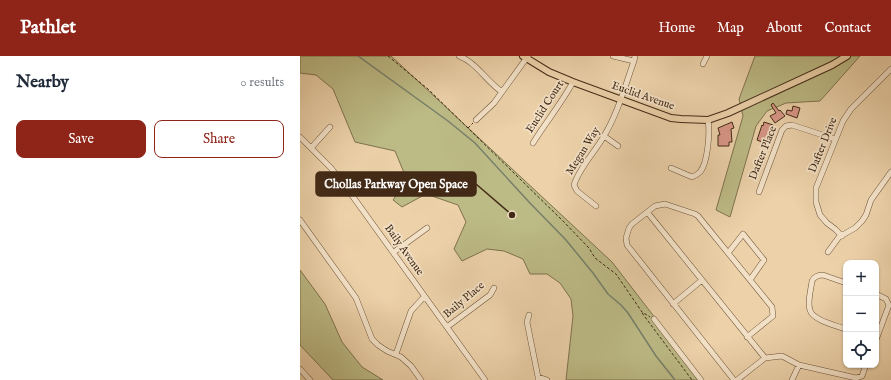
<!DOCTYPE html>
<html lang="en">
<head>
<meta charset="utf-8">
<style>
  :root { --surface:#fff; --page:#f2f2f3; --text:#1f2937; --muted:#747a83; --line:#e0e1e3; --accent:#8f2418 }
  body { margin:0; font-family:"IM FELL English",serif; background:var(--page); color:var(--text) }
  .controls { position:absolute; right:12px; bottom:12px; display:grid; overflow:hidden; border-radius:8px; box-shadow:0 1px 3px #0004 }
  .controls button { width:36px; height:36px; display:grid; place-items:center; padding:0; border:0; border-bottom:1px solid var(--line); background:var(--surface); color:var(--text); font:20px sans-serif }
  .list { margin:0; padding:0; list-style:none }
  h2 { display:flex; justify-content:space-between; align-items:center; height:52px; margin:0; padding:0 16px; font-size:17px }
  h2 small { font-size:13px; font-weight:400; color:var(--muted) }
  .actions { display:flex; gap:8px; padding:12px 16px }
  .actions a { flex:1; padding:9px 0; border:1px solid var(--accent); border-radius:8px; text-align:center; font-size:14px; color:var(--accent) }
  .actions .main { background:var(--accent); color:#fff }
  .icon { flex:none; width:22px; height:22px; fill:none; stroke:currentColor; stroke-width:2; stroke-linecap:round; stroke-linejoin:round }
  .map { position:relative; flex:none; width:591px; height:324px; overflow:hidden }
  header { display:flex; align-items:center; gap:24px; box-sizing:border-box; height:56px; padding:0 20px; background:var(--accent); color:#fff }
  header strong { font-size:19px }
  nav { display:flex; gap:22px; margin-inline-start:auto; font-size:14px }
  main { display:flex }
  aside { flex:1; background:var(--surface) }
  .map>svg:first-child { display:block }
  .green { fill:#bcba85; stroke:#7f724e }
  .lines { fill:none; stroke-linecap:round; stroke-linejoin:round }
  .stream { stroke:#777f6b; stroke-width:1.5 }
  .building { fill:#d99687; stroke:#422a16 }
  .minor-casing { stroke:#6c543b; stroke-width:6 }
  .major-casing { stroke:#422a16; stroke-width:8 }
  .path { stroke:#422a16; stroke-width:1; stroke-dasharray:3 2; stroke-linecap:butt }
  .minor { stroke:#f3e1c7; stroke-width:5 }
  .major { stroke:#ecd1a9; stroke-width:6 }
  .labels { text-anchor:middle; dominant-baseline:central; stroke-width:3.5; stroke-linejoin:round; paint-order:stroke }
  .street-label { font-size:11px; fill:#422a16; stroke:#f3e1c7 }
  .leader { fill:none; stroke:#422a16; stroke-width:1.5 }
  .callout-dot { fill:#422a16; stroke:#f3e1c7; stroke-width:1.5 }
  .callout { fill:#422a16; stroke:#422a16; stroke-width:1.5 }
  .callout-label { font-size:12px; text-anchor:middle; font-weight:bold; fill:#fff }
</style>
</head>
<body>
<header>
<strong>Pathlet</strong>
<nav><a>Home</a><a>Map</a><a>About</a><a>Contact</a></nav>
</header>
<main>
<aside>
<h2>Nearby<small>0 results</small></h2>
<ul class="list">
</ul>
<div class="actions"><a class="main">Save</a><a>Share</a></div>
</aside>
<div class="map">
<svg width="591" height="324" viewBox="0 0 591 324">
  <rect width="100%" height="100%" fill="#ecd1a9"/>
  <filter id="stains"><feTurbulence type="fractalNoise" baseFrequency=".005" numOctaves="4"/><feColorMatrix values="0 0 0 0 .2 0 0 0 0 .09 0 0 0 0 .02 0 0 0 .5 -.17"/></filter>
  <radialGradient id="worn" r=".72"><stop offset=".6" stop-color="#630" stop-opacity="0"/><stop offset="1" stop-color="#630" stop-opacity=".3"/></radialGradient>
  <path class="green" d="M0 0H91L312 206 403 324H266L273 260 271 243 260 227 247 218H230L223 203 204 195 187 193 162 205 154 193 166 166 158 149 126 138 102 151 93 144 107 124 95 95 55 86 33 33 16 19 0 17Z
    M455 0H560L520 45 486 47 467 55 456 70 430 161 416 154 443 60 439 43Z
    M0 214 25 248 42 286 62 311 83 324H33L0 289Z"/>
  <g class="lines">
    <path class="stream" d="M58 0 148 65 175 87 229 146 266 184 293 217 308 238 321 249 328 257 356 300 375 324"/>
  </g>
  <path class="building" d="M473 47 479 55 480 54 485 60 475 67 470 60 476 57 471 49Z
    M493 50 500 52 497 62 486 58 487 54 492 55Z
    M432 66 434 72 431 73 432 86H429V90H418V79H420L418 72Z
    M464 66 473 69 465 91 460 90 462 86 457 84 462 69 463 70Z"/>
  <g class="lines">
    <g class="minor-casing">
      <path id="minor" d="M159 0C177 7 186 25 202 36
        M313 0 334 5
        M403 8 407 0
        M176 64 194 47 228 0
        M304 80 318 90
        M0 81 31 112 51 138 185 324
        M233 87C246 66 261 48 273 26
        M11 92 30 71
        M371 112 392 121C395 120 397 119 400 116 408 107 410 76 408 64
        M459 136 482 74 486 70 492 69 535 83
        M51 138 75 121
        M296 150 277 135 274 129C279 112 295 96 304 80 318 57 325 30 334 5L335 0
        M348 157 465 302
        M0 164 56 242 72 283 78 289 87 295 101 301 111 310 121 324
        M542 180 535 173 527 167 520 159 516 146V132L543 65 551 53 591 13
        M94 196 127 172
        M528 196 539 181 555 172 562 165 566 159 571 144 591 116
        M428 197 443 178 464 204 450 224
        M546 227 523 219C518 219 514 221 512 225 511 234 507 246 510 254 512 264 537 270 546 273
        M576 238 586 243 589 249 576 284
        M373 248 402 224
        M229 259 227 266 238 321V324
        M354 263 401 324
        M147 271 190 239 194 232
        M96 298 111 255 124 241
        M0 313 10 324
        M238 321 247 324
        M434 324 327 189 326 182 329 172 332 168 355 150 365 148 395 158 398 160 472 251 473 260 447 281
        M437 324 465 302 482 300 499 309 556 322 562 320 566 309
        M492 324 499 309"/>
    </g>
    <g class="major-casing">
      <path id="major" d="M223 0 249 16 273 26 371 62 381 63 408 64 428 57 532 9 547 0"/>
    </g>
    <path class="path" d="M88 0 128 33 262 164 289 192 295 202 316 218 342 256 350 261
      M168 72 173 67
      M342 257 392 324"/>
    <use href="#minor" class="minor"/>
    <use href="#major" class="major"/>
  </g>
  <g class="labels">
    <g class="street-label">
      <text transform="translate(343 40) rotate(19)">Euclid Avenue</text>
      <text transform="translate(245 51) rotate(-57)">Euclid Court</text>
      <text transform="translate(523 89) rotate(-68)">Dafter Drive</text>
      <text transform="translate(283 95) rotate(-58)">Megan Way</text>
      <text transform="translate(463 97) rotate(-68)">Dafter Place</text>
      <text transform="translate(104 194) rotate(55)">Baily Avenue</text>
      <text transform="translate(164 244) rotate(-40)">Baily Place</text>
    </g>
  </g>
  <path class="leader" d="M212 159L176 128"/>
  <circle class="callout-dot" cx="212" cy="159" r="4"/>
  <rect class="callout" x="16" y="116" width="160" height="24" rx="4"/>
  <g class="callout-label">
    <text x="96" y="132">Chollas Parkway Open Space</text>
  </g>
  <rect width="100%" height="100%" filter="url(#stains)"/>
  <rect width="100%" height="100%" fill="url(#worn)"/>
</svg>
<div class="controls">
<button>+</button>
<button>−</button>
<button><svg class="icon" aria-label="locate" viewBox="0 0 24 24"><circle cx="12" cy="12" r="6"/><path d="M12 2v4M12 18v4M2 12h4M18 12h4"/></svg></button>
</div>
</div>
</main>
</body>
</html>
